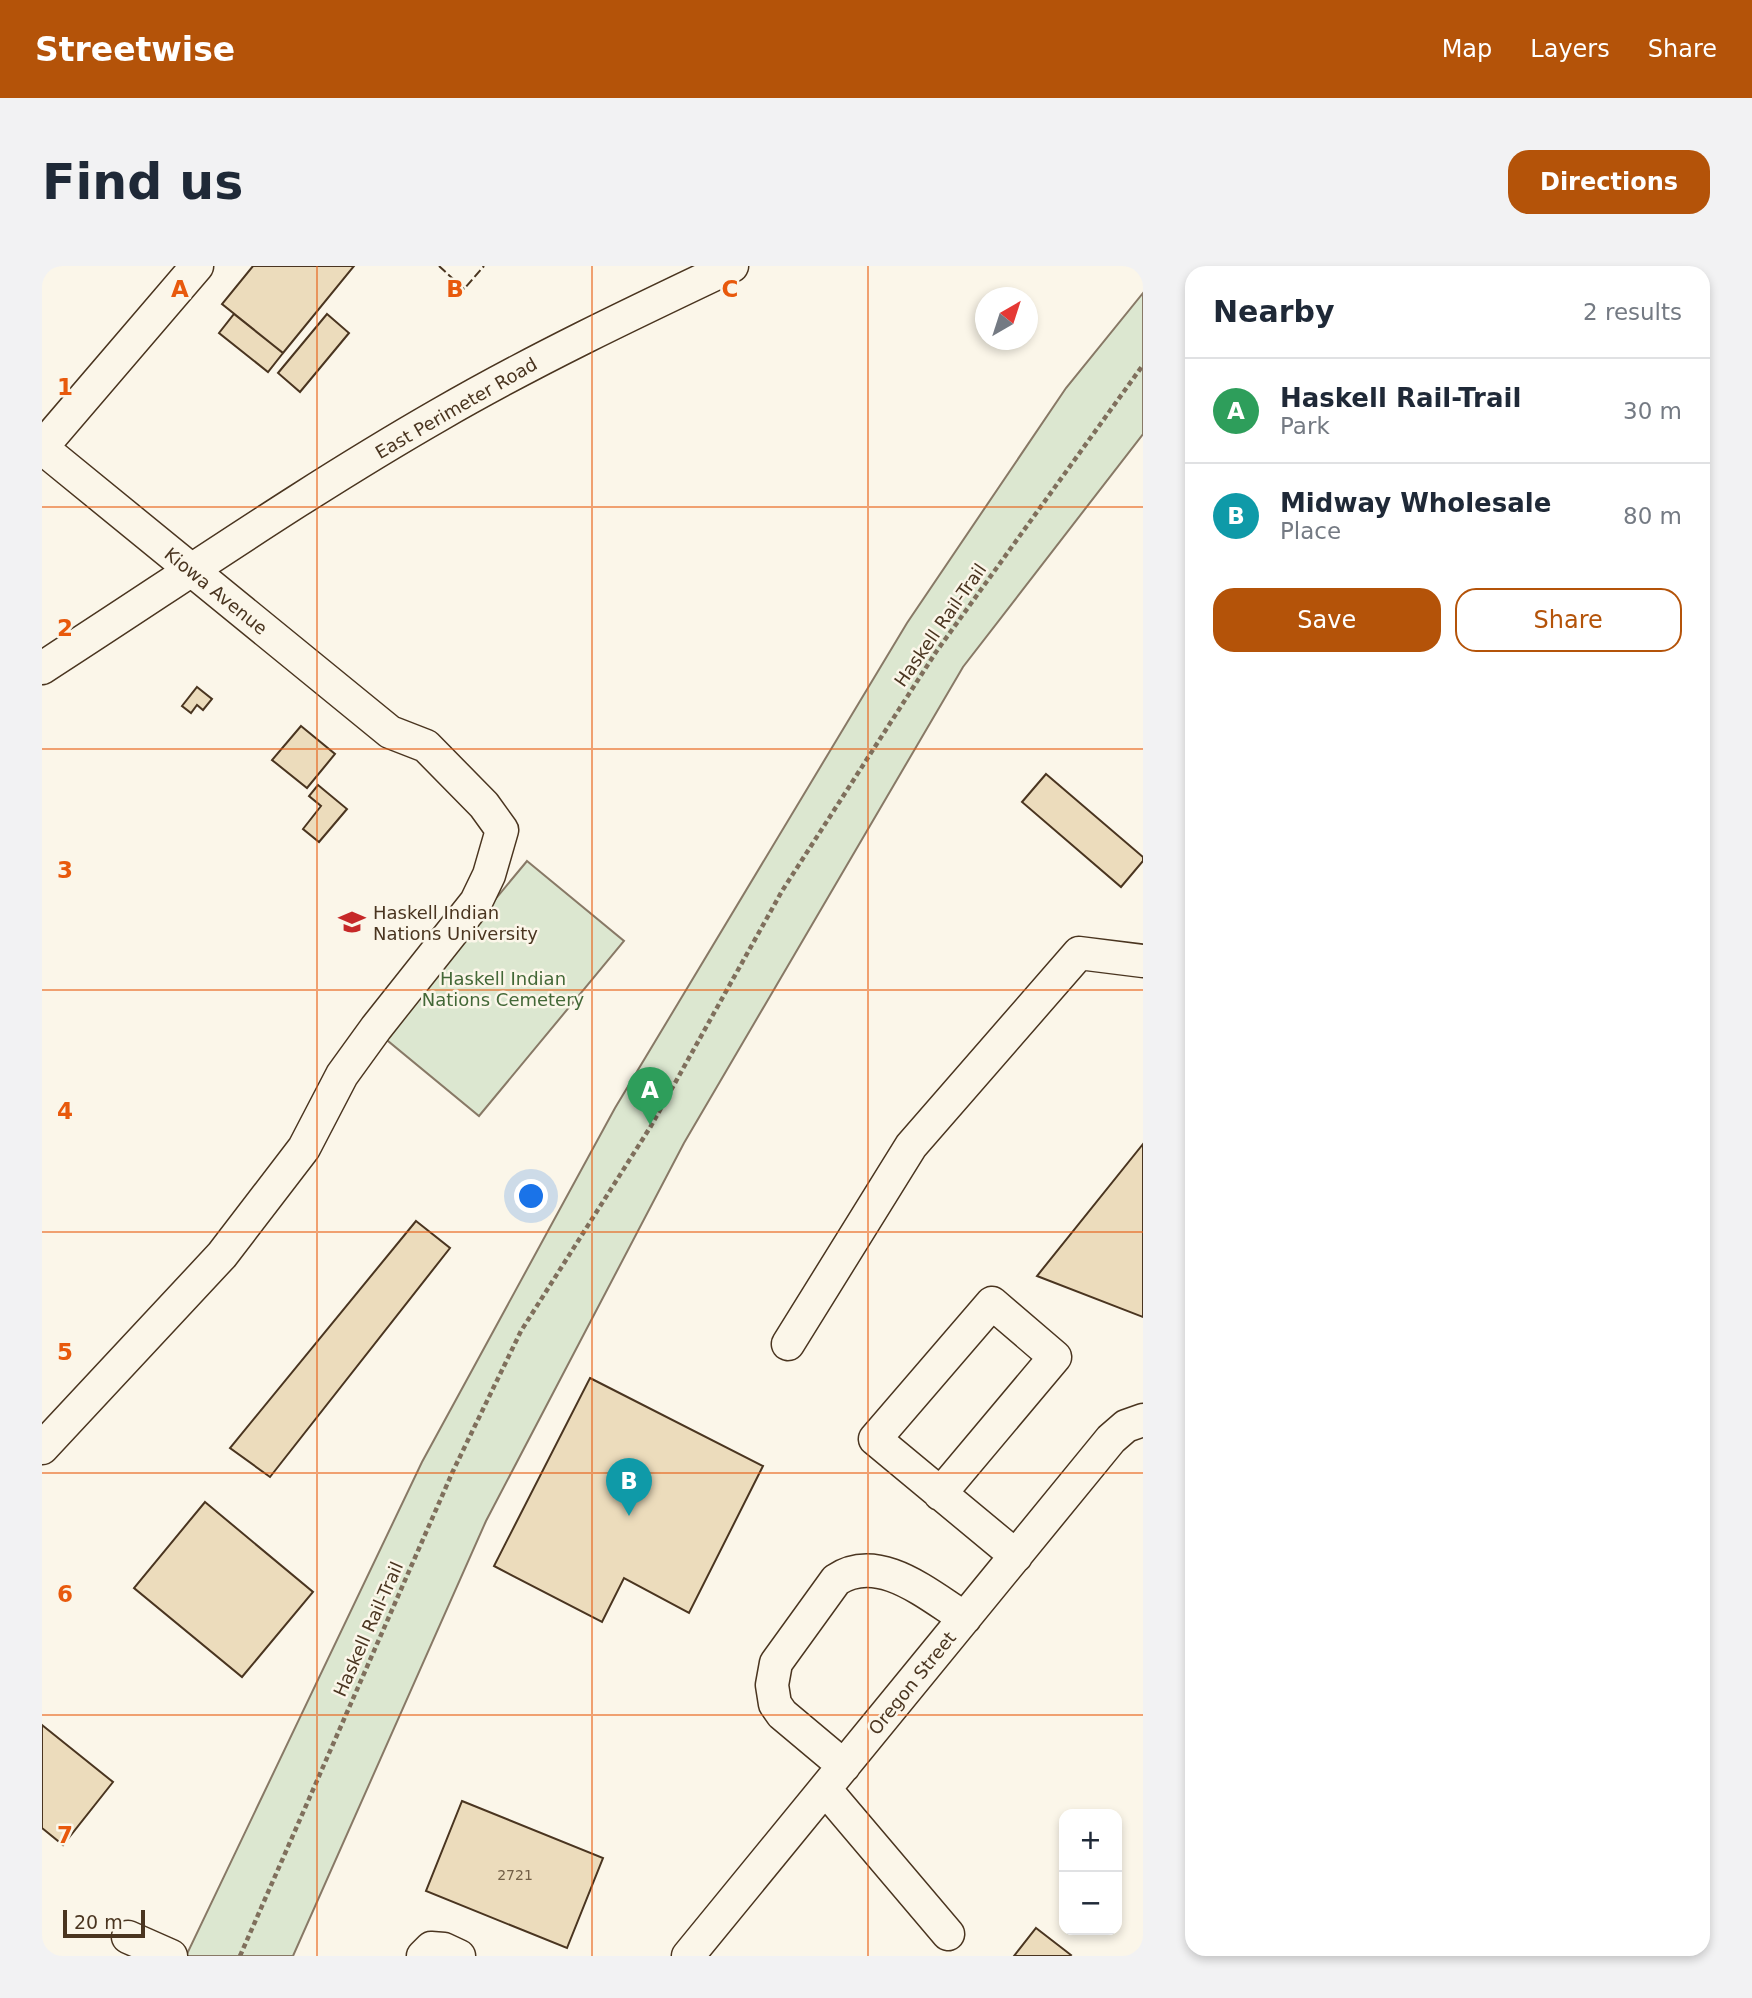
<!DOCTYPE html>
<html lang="en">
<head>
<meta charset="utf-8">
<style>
  :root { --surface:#fff; --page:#f2f2f3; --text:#1f2937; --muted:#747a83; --line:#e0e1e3; --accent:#b45309 }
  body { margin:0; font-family:"DejaVu Sans",sans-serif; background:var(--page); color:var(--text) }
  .controls { position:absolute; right:21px; bottom:21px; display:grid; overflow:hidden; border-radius:14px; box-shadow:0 4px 10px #0003 }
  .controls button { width:63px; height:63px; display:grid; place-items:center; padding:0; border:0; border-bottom:2px solid var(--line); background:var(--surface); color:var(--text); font:35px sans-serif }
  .compass { position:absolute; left:933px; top:21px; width:63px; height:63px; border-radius:50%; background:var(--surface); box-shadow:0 4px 10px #0003; rotate:39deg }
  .scale { position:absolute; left:21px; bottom:18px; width:82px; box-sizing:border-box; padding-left:7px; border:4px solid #4a3520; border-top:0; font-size:19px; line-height:24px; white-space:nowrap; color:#4a3520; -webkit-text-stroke:5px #fbf6e9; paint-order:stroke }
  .you { position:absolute; left:490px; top:931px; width:24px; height:24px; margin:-18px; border:5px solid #fff; border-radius:50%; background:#1a73e8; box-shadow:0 0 0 10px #1a73e833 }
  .badge { display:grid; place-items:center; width:46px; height:46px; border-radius:50%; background:var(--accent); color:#fff; font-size:23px; font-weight:700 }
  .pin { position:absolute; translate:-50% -58px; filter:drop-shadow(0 2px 4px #0008) }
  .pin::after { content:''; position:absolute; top:37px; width:24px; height:21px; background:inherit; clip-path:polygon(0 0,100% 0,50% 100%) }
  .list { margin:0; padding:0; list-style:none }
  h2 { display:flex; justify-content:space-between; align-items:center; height:91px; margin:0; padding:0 28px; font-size:30px }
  h2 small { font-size:23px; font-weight:400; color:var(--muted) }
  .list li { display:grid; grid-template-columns:46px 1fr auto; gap:21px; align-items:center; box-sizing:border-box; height:105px; padding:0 28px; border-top:2px solid var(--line) }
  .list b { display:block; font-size:26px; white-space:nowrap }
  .list p { margin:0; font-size:23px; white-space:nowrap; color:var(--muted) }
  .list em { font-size:23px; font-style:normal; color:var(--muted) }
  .actions { display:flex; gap:14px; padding:21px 28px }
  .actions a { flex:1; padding:16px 0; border:2px solid var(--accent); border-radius:21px; text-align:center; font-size:24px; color:var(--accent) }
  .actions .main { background:var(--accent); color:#fff }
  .map { position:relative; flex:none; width:1101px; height:1690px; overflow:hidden; border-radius:21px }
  header { display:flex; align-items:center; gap:42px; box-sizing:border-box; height:98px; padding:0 35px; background:var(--accent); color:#fff }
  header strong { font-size:33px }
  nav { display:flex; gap:38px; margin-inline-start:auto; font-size:24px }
  .intro { display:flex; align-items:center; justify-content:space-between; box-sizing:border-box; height:168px; padding:0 42px }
  h1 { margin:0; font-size:49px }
  .button { padding:18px 32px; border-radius:21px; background:var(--accent); color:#fff; font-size:24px; font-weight:700 }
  main { display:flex; gap:42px; padding:0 42px }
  aside { flex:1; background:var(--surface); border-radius:21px; box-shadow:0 4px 10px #0003 }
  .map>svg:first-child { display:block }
  .green { fill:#dce7d0; stroke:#887966; stroke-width:2 }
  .building { fill:#ecdcbc; stroke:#4a3520; stroke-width:2 }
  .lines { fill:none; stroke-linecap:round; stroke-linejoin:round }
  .minor-casing { stroke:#4a3520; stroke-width:35 }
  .path { stroke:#7f6f5c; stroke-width:4.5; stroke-dasharray:5 3.5; stroke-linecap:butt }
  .minor { stroke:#fbf6e9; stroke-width:32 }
  .fence { stroke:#4a3520; stroke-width:2; stroke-dasharray:9 3.5; stroke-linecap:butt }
  .grid { fill:none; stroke:#e8590c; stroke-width:2; stroke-opacity:0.55 }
  .labels { text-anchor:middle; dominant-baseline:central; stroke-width:5; stroke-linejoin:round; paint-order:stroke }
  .number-label { font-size:14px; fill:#725f47 }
  .street-label { font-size:18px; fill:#4a3520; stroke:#fbf6e9 }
  .poi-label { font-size:18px; fill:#4a3520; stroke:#fbf6e9; text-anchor:start }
  .park-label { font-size:18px; fill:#436837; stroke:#fbf6e9 }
  .grid-label { font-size:23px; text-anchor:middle; font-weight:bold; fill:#e8590c; stroke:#fbf6e9; stroke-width:5; stroke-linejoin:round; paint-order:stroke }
</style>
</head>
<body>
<header>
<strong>Streetwise</strong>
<nav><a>Map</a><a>Layers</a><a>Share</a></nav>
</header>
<div class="intro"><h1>Find us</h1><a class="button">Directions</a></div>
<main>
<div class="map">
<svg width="1101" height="1690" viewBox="0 0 1101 1690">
  <rect width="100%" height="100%" fill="#fbf6e9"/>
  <path class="green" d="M1101 27V168L921 401 642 877 444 1255 251 1690H144L380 1196 573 842 865 357 1024 122Z
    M485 595 582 675 437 850 340 770Z"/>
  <path class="building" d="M211 0H312L241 87 180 38Z
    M192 48 241 87 226 106 177 67Z
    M285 48 307 67 258 126 236 107Z
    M155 421 170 433 161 444 155 439 149 447 140 440Z
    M259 460 293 488 265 522 230 494Z
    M1004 508 1101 591V595L1079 621 980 536Z
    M276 519 305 543 277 576 261 563 279 540 267 530Z
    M1101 878V1051L995 1010Z
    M374 955 408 982 228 1211 188 1182Z
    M548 1112 721 1200 647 1347 582 1312 560 1356 452 1300Z
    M163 1236 271 1326 200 1411 92 1322Z
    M0 1459 71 1516 21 1579 0 1562Z
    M420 1535 561 1592 525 1682 384 1625Z
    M994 1662 1029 1689 1028 1690H972Z"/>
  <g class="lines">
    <g class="minor-casing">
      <path id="minor" d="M0 181 155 0
        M0 182 348 466 384 480 442 539 460 564 447 609 434 636 334 762 300 809 262 882 180 989 0 1182
        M0 402C132 317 261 227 397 149 492 94 591 47 690 0
        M746 1078 869 880 1037 687 1101 695
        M898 1228 1013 1091 950 1037 833 1173 974 1290
        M802 1500 740 1448 733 1438 730 1419 734 1397 794 1314C837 1285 887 1330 923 1352
        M783 1523 906 1668
        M86 1671 129 1690
        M381 1690 389 1682 402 1683 417 1690
        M646 1690 1069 1173 1084 1160 1101 1154"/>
    </g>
    <path class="path" d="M198 1690 411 1205 479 1065 609 860 740 625 894 386 1101 99"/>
    <use href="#minor" class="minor"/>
    <path class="fence" d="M397 0 422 23 442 0"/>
  </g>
  <path class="grid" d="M275 0V1690M550 0V1690M826 0V1690M0 241H1101M0 483H1101M0 724H1101M0 966H1101M0 1207H1101M0 1449H1101"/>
  <defs>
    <g id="university-bare" transform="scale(2.1)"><path d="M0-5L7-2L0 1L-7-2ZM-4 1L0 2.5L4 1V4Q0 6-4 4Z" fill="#c62828" stroke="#fbf6e9" stroke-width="2.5" paint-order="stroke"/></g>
  </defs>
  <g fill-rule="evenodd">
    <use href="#university-bare" x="310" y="656"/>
  </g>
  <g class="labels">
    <g class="number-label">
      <text x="473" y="1609">2721</text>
    </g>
    <g class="street-label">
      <text transform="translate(414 142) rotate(-30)">East Perimeter Road</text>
      <text transform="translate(174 325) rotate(39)">Kiowa Avenue</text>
      <text transform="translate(898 359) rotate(-55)">Haskell Rail-Trail</text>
      <text transform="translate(326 1363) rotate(-66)">Haskell Rail-Trail</text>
      <text transform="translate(870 1417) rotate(-51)">Oregon Street</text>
    </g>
    <g class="poi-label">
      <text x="331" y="646">Haskell Indian<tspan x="331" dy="21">Nations University</tspan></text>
    </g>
    <g class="park-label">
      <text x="461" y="712">Haskell Indian<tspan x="461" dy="21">Nations Cemetery</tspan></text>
    </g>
  </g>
  <g class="grid-label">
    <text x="138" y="31">A</text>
    <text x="413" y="31">B</text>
    <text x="688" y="31">C</text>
    <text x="23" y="129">1</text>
    <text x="23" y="370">2</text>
    <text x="23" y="612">3</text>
    <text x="23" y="853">4</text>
    <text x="23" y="1094">5</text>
    <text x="23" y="1336">6</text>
    <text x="23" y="1577">7</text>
  </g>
</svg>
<div class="controls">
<button>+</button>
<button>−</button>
</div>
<svg class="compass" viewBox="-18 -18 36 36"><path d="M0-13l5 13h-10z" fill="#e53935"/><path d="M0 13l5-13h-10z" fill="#747a83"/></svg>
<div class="scale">20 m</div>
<div class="you"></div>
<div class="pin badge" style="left:608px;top:859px;background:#2e9e5b">A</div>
<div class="pin badge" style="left:587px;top:1250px;background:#0f9aa8">B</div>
</div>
<aside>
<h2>Nearby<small>2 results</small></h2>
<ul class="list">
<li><span class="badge" style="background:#2e9e5b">A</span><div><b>Haskell Rail-Trail</b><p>Park</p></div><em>30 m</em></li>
<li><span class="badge" style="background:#0f9aa8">B</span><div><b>Midway Wholesale</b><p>Place</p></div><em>80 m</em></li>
</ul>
<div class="actions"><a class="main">Save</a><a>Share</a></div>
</aside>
</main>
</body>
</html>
